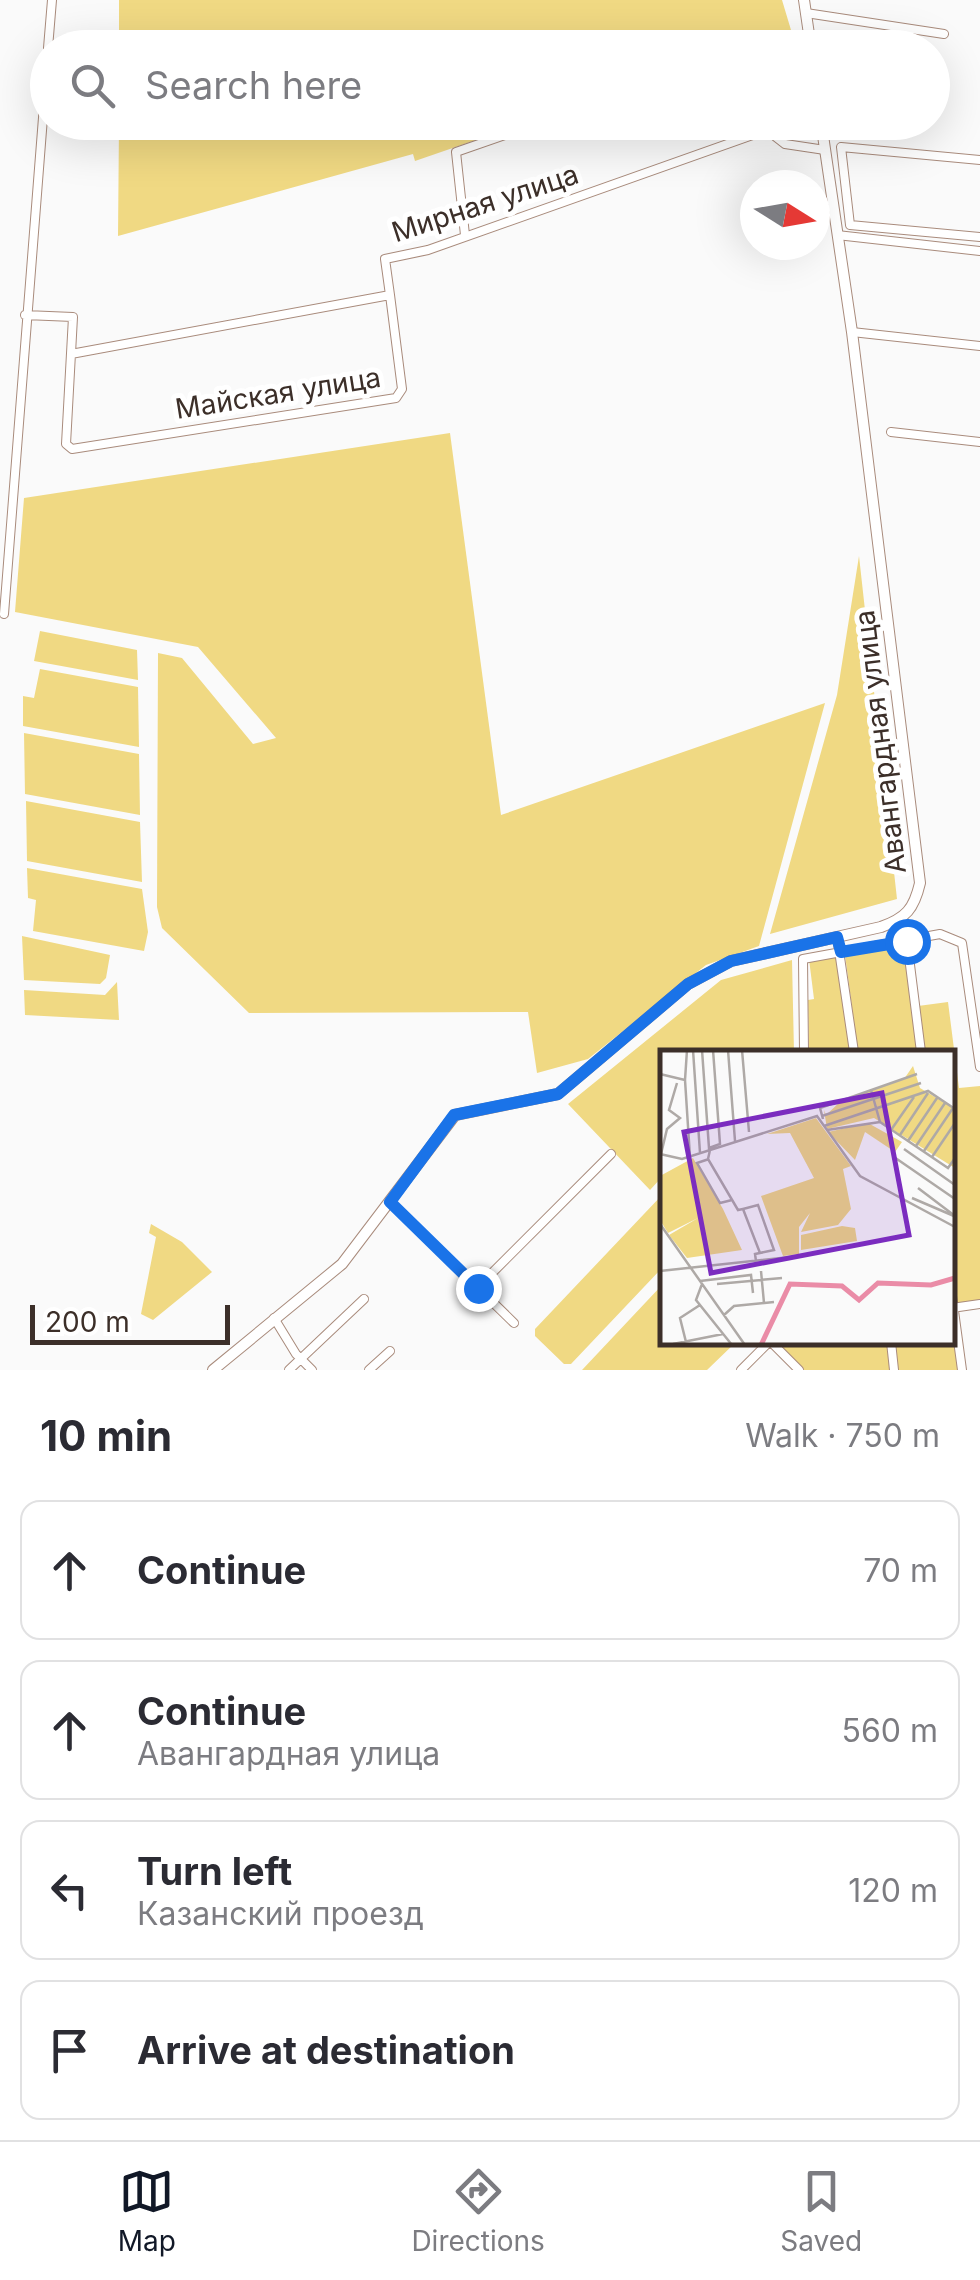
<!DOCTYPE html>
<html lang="en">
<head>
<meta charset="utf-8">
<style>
  :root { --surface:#fff; --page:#f2f2f3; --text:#2b2b33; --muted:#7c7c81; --line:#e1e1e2; --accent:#111827 }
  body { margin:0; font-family:Inter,sans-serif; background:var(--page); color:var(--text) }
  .compass { position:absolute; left:740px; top:170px; width:90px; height:90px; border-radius:50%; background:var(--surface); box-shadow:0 10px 40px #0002; rotate:101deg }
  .scale { position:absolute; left:30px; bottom:25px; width:200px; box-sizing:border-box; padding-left:10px; border:5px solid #3c2f29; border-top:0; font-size:28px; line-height:35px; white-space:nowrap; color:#3c2f29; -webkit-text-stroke:8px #fff; paint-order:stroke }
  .stop { position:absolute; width:30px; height:30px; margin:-22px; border:8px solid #1a73e8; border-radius:50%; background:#fff }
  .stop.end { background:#1a73e8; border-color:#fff; box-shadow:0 2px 10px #0008 }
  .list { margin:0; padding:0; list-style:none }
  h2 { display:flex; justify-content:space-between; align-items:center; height:130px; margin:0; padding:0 40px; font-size:42px }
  h2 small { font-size:32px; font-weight:400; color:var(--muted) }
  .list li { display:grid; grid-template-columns:65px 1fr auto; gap:30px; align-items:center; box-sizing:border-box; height:140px; margin:0 20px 20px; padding:0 20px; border:2px solid var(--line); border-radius:20px }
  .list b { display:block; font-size:38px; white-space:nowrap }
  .list p { margin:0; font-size:32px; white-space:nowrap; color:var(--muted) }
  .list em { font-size:32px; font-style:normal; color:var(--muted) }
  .icon { flex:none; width:55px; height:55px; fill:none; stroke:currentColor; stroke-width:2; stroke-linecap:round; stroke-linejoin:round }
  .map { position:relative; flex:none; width:980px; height:1370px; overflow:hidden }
  .search { position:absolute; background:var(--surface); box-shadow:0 10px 40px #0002; left:30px; right:30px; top:30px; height:110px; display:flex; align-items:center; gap:25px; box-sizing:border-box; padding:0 35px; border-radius:55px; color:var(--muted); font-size:38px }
  .sheet { height:770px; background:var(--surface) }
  nav { display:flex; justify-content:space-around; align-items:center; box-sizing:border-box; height:140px; border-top:2px solid var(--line); background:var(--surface); font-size:28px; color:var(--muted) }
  nav a { display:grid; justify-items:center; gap:5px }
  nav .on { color:var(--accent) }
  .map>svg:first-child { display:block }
  .green { fill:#f0d983 }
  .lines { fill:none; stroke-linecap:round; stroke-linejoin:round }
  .minor-casing { stroke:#a98b7c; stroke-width:10 }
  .major-casing { stroke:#a98b7c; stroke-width:12 }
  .minor { stroke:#fff; stroke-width:8 }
  .major { stroke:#fff; stroke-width:10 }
  .route { stroke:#1a73e8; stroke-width:12 }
  .labels { text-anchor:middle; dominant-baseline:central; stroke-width:10; stroke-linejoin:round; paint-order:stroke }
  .street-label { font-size:28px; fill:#3c2f29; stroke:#fff }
  .inset-river { fill:none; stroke:#ea8ca7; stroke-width:5 }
  .inset-road { fill:none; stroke:#aea9a6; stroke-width:2.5 }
  .view { fill:#7b2cbf; fill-opacity:0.15; stroke:#7b2cbf; stroke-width:5 }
  .inset-edge { fill:none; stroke:#3c2f29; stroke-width:5 }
</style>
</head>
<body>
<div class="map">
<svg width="980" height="1370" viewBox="0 0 980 1370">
  <rect width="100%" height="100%" fill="#fafafa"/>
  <path class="green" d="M119 0H782L791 30 741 48H119Z
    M119 123V122L525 123 415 161 413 154 118 236Z
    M450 433 501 815 825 703 759 946 706 965 588 1059 537 1073 528 1012 249 1013 162 928 157 907 158 653 182 658 253 744 276 738 198 647 15 612 24 498Z
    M859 556 897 899 770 934 837 695Z
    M40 631 137 650 138 680 34 661Z
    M40 669 138 687 139 747 23 726V696L34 698Z
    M24 733 139 754 140 815 25 794Z
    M26 801 140 822 142 882 27 861Z
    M27 868 142 889 148 932 144 951 33 931 36 900 28 898Z
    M22 936 110 955 106 978 100 984 24 980Z
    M905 947 918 1052H858L845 955Z
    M839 956 851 1052H809L808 1000 814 999 809 959Z
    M792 960 794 1052H662V1177L650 1190 568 1104 721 980Z
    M117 982 119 1020 25 1015 24 990 105 995Z
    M948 1002 959 1088 980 1086V1301L956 1304 952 1052H924L918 1006Z
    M662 1195V1268L571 1364H564L535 1336V1329Z
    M151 1224 182 1242 212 1272 153 1320 141 1314 156 1237 149 1233Z
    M662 1285V1342L735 1343 707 1370H582Z
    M953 1324 958 1370H898L894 1343 952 1342Z
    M888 1343 892 1370H803L777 1344Z"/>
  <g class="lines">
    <g class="minor-casing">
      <path id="minor" d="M806 13 944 34
        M48 48 52 0
        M980 160 841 147 850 225 980 237
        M465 235 456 152 542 122
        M837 235 980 251
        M25 315 73 317 66 444 72 449 396 398 402 389 390 295
        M852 332 980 346
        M71 354 390 295 385 259 428 250 767 130 785 144 825 150
        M891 432 980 442
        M4 614 48 54
        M837 937 854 1052
        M907 941 921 1052
        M804 1052 803 959 940 934 962 943 980 1067
        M390 1202 514 1323
        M478 1287 611 1154
        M952 1296 962 1370
        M952 1308 980 1304
        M274 1318 296 1354 312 1370
        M771 1342 799 1370
        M891 1342 894 1370
        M289 1370 364 1299
        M369 1370 390 1351
        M741 1370 769 1342"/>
    </g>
    <g class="major-casing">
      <path id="major" d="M804 0 811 48
        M213 1370 342 1264 455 1115 558 1094 688 984 731 961 881 927C906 918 914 909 920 883L852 332 821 122"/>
    </g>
    <use href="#minor" class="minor"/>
    <use href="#major" class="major"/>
  </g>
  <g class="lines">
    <path class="route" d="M478 1288 390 1202 454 1115 558 1094 688 984 731 961 837 937 841 952 907 941"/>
  </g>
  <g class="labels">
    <g class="street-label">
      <text transform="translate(485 203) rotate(-18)">Мирная улица</text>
      <text transform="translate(278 393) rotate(-9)">Майская улица</text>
      <text transform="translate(880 742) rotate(-97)">Авангардная улица</text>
    </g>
  </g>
  <g transform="translate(660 1050)">
    <rect width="295" height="295" fill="#fafafa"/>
    <path d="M253 16 260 38 295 59V118L214 68 167 79 164 60 166 65 181 51 244 29ZM156 68 191 116 183 119 191 159 178 175 141 182 150 163 139 177V204L123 206 101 146 154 128 130 83 107 84ZM208 73 242 92 235 102 205 82 195 110 168 82ZM33 108 63 159 82 200 27 208 9 185 38 168 8 183 0 170V126ZM182 176 195 178 197 191 141 200V185Z" fill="#f0d983"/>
    <path class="inset-river" d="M101 295 130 234 182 236 199 250 218 233 271 235 295 228"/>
    <path class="inset-road" d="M33 0 40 103M42 0 49 98 60 94 53 0M68 0 75 91M82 0 89 82M0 24 25 30 30 107M25 30 27 0M211 40 220 72 288 118 295 108M162 66 261 33M163 69 160 58 257 24M164 76 268 41 295 59M167 80 220 72M231 80 254 47M240 85 268 43M248 91 277 48M256 96 285 53M244 99 295 135M50 100 48 109 78 160 83 159 100 203M264 101 293 58M0 104 22 109 157 66 200 126 295 177M1 104 7 79 20 68 9 60 17 33M234 107 295 149M272 107 295 73M49 109 37 113 60 153 72 150M258 138 295 166M252 148 294 166M83 159 98 155 114 200 95 204 96 211M0 174 85 295M0 221 140 206M101 221 104 253M40 231 91 225 93 243M42 234 36 250 72 295M57 234 122 228M64 265 74 256 114 252M26 292 20 268 40 255M13 294 63 284"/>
    <path class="view" d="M222 43 249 185 51 223 24 82Z"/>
    <rect width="295" height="295" class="inset-edge"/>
  </g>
</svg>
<svg class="compass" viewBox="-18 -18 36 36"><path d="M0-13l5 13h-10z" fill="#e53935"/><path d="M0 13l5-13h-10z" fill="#7c7c81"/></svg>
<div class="scale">200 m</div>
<div class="stop" style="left:907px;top:941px"></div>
<div class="stop end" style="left:478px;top:1288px"></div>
<div class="search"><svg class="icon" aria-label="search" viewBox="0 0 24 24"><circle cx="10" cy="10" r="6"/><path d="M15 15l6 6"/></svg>Search here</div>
</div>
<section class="sheet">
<h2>10 min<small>Walk · 750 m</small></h2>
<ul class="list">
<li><svg class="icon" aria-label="ahead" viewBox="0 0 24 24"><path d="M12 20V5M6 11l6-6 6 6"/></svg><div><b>Continue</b></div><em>70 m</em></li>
<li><svg class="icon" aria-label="ahead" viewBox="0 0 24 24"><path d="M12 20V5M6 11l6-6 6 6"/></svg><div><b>Continue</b><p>Авангардная улица</p></div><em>560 m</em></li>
<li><svg class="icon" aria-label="left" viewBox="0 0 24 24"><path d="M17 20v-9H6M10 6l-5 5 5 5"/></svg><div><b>Turn left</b><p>Казанский проезд</p></div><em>120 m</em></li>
<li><svg class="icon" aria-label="arrive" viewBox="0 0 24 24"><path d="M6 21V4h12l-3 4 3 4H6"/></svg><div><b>Arrive at destination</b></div></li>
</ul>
</section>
<nav>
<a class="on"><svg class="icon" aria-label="map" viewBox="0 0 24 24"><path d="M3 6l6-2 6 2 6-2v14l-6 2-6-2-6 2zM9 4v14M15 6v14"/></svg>Map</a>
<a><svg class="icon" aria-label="directions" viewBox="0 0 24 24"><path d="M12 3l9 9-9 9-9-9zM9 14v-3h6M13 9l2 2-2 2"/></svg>Directions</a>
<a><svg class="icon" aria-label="saved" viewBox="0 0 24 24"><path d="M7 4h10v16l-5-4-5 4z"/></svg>Saved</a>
</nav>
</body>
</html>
